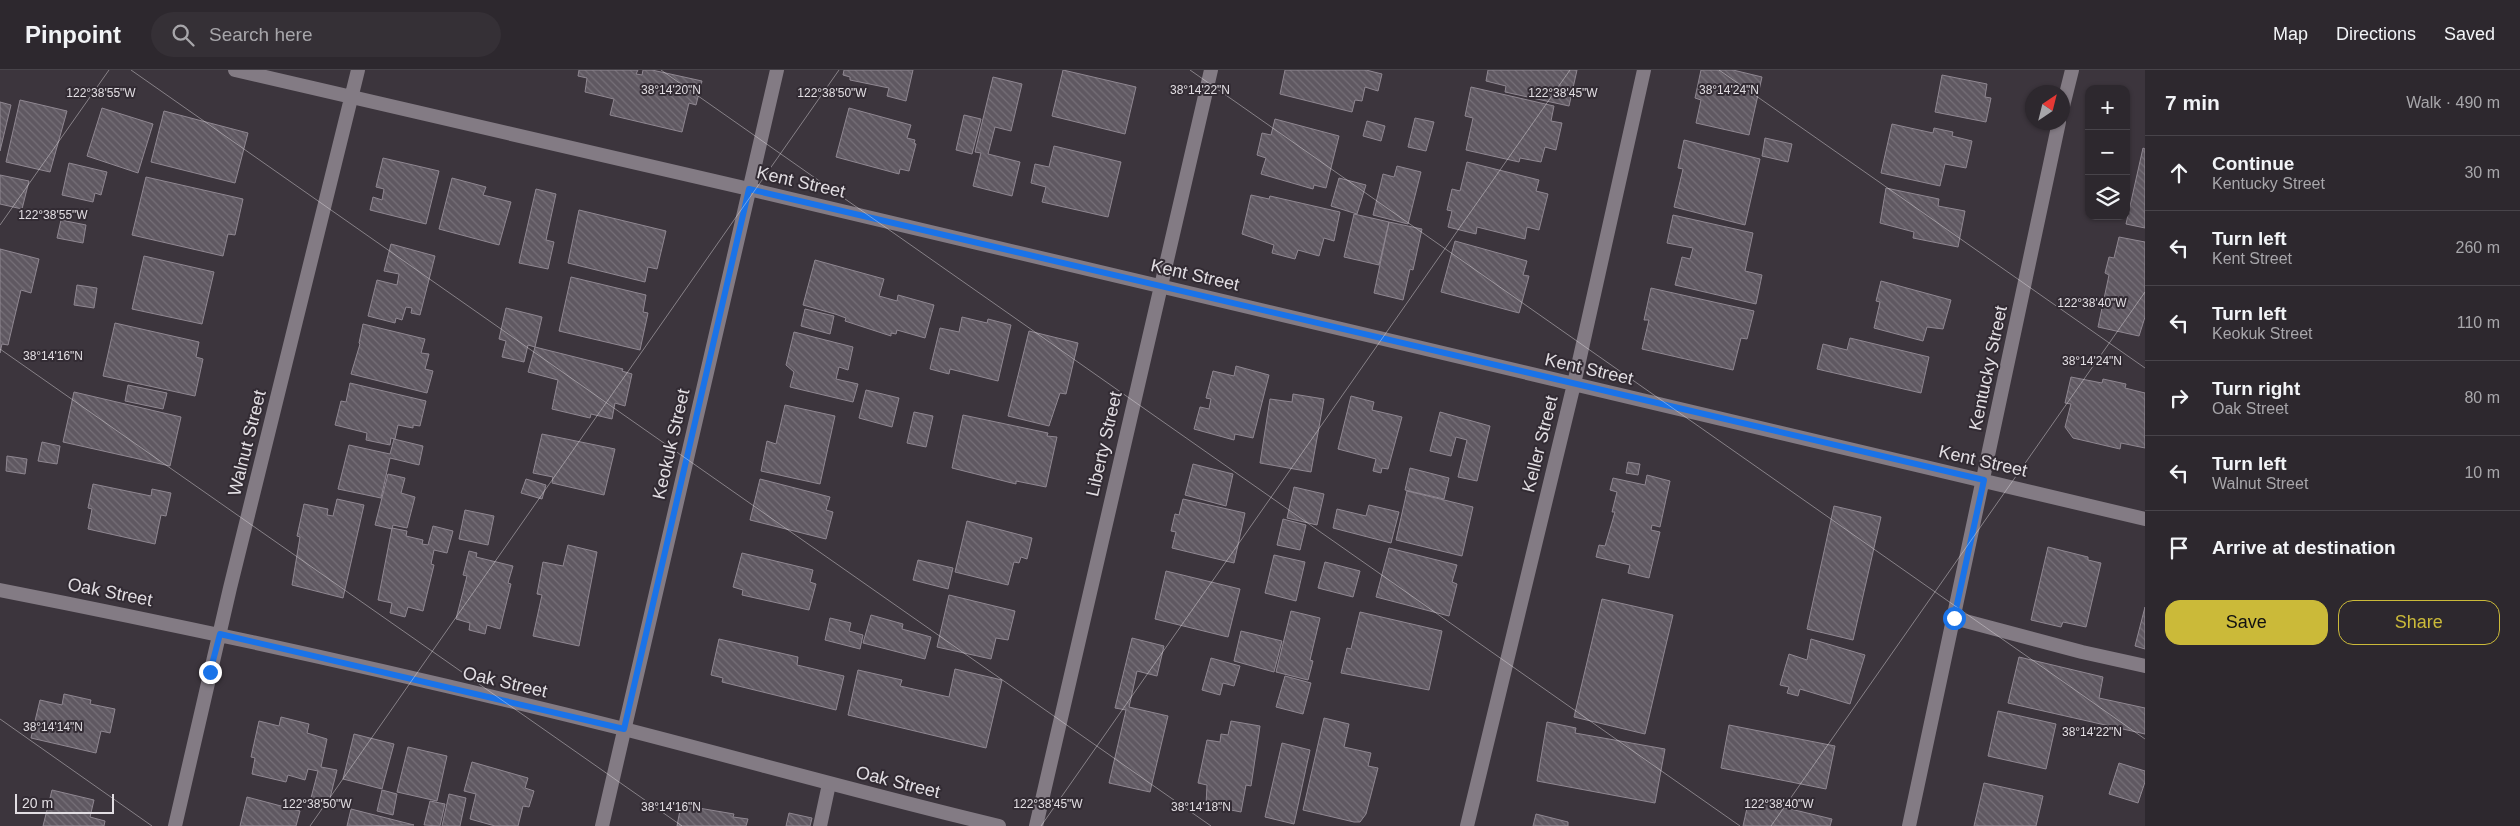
<!DOCTYPE html>
<html lang="en">
<head>
<meta charset="utf-8">
<style>
  :root { --surface:#2d282e; --page:#353036; --text:#f1f3f6; --muted:#a7a6aa; --line:#48444a; --accent:#cbba39 }
  body { margin:0; font-family:Arial,sans-serif; background:var(--page); color:var(--text) }
  .controls { position:absolute; right:15px; top:15px; display:grid; overflow:hidden; border-radius:10px; box-shadow:0 1px 4px #0004 }
  .controls button { width:45px; height:45px; display:grid; place-items:center; padding:0; border:0; border-bottom:1px solid var(--line); background:var(--surface); color:var(--text); font:25px sans-serif }
  .compass { position:absolute; left:2025px; top:15px; width:45px; height:45px; border-radius:50%; background:var(--surface); box-shadow:0 1px 4px #0004; rotate:35deg }
  .scale { position:absolute; left:15px; bottom:12px; width:99px; box-sizing:border-box; padding-left:5px; border:2px solid #e2dee3; border-top:0; font-size:14px; line-height:18px; white-space:nowrap; color:#e2dee3; -webkit-text-stroke:4px #322b33; paint-order:stroke }
  .stop { position:absolute; width:15px; height:15px; margin:-11px; border:4px solid #1a73e8; border-radius:50%; background:#fff }
  .stop.end { background:#1a73e8; border-color:#fff; box-shadow:0 1px 5px #0008 }
  .list { margin:0; padding:0; list-style:none }
  h2 { display:flex; justify-content:space-between; align-items:center; height:65px; margin:0; padding:0 20px; font-size:21px }
  h2 small { font-size:16px; font-weight:400; color:var(--muted) }
  .list li { display:grid; grid-template-columns:32px 1fr auto; gap:15px; align-items:center; box-sizing:border-box; height:75px; padding:0 20px; border-top:1px solid var(--line) }
  .list b { display:block; font-size:19px; white-space:nowrap }
  .list p { margin:0; font-size:16px; white-space:nowrap; color:var(--muted) }
  .list em { font-size:16px; font-style:normal; color:var(--muted) }
  .actions { display:flex; gap:10px; padding:15px 20px }
  .actions a { flex:1; padding:11px 0; border:1px solid var(--accent); border-radius:15px; text-align:center; font-size:18px; color:var(--accent) }
  .actions .main { background:var(--accent); color:#111 }
  .icon { flex:none; width:28px; height:28px; fill:none; stroke:currentColor; stroke-width:2; stroke-linecap:round; stroke-linejoin:round }
  .map { position:relative; flex:none; width:2145px; height:756px; overflow:hidden }
  header { display:flex; align-items:center; gap:30px; box-sizing:border-box; height:70px; padding:0 25px; background:var(--surface); border-bottom:1px solid var(--line) }
  header strong { font-size:24px }
  nav { display:flex; gap:28px; margin-inline-start:auto; font-size:18px }
  .search { width:350px; height:45px; background:var(--page); display:flex; align-items:center; gap:12px; box-sizing:border-box; padding:0 18px; border-radius:28px; color:var(--muted); font-size:19px }
  main { display:flex }
  aside { flex:1; background:var(--surface) }
  .map>svg:first-child { display:block }
  .building { fill:url(#building-back-hatch); stroke:#8f8791 }
  .lines { fill:none; stroke-linecap:round; stroke-linejoin:round }
  .service { stroke:#837b84; stroke-width:14 }
  .minor { stroke:#837b84; stroke-width:14 }
  .tertiary { stroke:#837b84; stroke-width:14 }
  .route { stroke:#1a73e8; stroke-width:6 }
  .ticks { fill:none; stroke:#e2dee3; stroke-width:1; stroke-opacity:0.45 }
  .labels { text-anchor:middle; dominant-baseline:central; stroke-width:4; stroke-linejoin:round; paint-order:stroke }
  .street-label { font-size:18px; fill:#e2dee3; stroke:#322b33 }
  .ticks-label { font-size:12px; text-anchor:middle; fill:#e2dee3; stroke:#322b33; stroke-width:4; stroke-linejoin:round; paint-order:stroke }
</style>
</head>
<body>
<header>
<strong>Pinpoint</strong>
<div class="search"><svg class="icon" aria-label="search" viewBox="0 0 24 24"><circle cx="10" cy="10" r="6"/><path d="M15 15l6 6"/></svg>Search here</div>
<nav><a>Map</a><a>Directions</a><a>Saved</a></nav>
</header>
<main>
<div class="map">
<svg width="2145" height="756" viewBox="0 0 2145 756">
  <defs>
    <pattern id="building-back-hatch" width="6" height="6" patternUnits="userSpaceOnUse" patternTransform="scale(1.25)"><rect width="6" height="6" fill="#5f5861"/><path d="M-1 5l2 2M0 0l6 6M5-1l2 2" fill="none" stroke="#767078"/></pattern>
  </defs>
  <rect width="100%" height="100%" fill="#3c353d"/>
  <path class="building" d="M579 0H638L636 4 642 5 643 0H652L702 11 696 35 689 33 682 62 610 45 614 29 585 22 587 8 578 6Z
    M844 0H913L906 31 887 26 889 18 850 10V7L843 5Z
    M1063 0 1136 17 1125 64 1052 46Z
    M1285 0H1366L1382 4 1378 21 1365 17 1362 31 1355 30 1352 42 1280 24Z
    M1488 0H1577L1569 36 1505 22 1506 16 1486 11Z
    M1701 0H1733L1762 7 1749 65 1696 53 1701 30 1695 28Z
    M1942 5 1987 14 1985 27 1991 28 1986 52 1935 42Z
    M993 7 1022 14 1011 61 995 57 988 84 1020 92 1012 126 973 116 981 83 975 82Z
    M1471 17 1554 36 1551 51 1562 53 1556 80 1545 77 1541 92 1520 88 1519 92 1466 80 1473 48 1465 46Z
    M20 30 67 41 50 102 6 92Z
    M0 32 11 35 0 81Z
    M102 38 153 54 138 103 87 86Z
    M849 38 911 55 907 68 915 70 914 73 916 74 909 101 900 99 899 104 836 87Z
    M164 41 248 63 235 113 151 92Z
    M964 45 981 49 972 84 956 80Z
    M1415 48 1434 52 1426 81 1408 77Z
    M1275 49 1339 66 1326 118 1314 115 1313 119 1261 104 1266 88 1257 85 1262 63 1271 65Z
    M1367 51 1385 56 1381 71 1363 66Z
    M1892 54 1933 63 1934 58 1953 62 1952 66 1972 71 1966 98 1945 94 1940 116 1881 103Z
    M1765 68 1792 74 1788 92 1762 86Z
    M1684 70 1760 89 1745 155 1674 137 1683 99 1678 98Z
    M1054 76 1121 92 1108 147 1042 132 1046 117 1031 113 1035 94 1049 97Z
    M2143 78 2145 79V158L2126 154Z
    M383 88 439 101 426 154 370 140 373 127 382 130 384 119 376 117Z
    M1467 92 1539 110 1536 121 1548 124 1539 160 1527 157 1525 169 1477 157 1476 164 1448 157 1452 141 1447 140 1452 119 1460 121Z
    M69 93 107 102 101 125 95 123 93 132 62 125Z
    M1397 96 1421 102 1408 154 1373 145 1383 104 1394 107Z
    M0 105 29 111 22 139 0 134Z
    M146 107 243 129 235 165 228 164 223 186 132 165Z
    M452 108 486 117 483 125 511 132 499 175 439 159Z
    M1339 108 1366 115 1357 144 1331 136Z
    M1886 118 1939 129 1938 136 1965 141 1958 177 1913 168 1914 162 1880 153Z
    M536 119 556 124 546 170 554 172 548 199 519 193Z
    M1251 125 1269 129 1270 126 1340 142 1334 171 1324 168 1319 186 1298 180 1295 189 1272 183 1274 175 1242 164Z
    M579 140 666 161 657 199 648 197 645 212 568 193Z
    M1354 144 1389 152 1379 195 1344 187Z
    M1673 145 1753 163 1745 201 1762 205 1756 234 1675 215 1682 187 1690 189 1693 178 1667 173Z
    M61 150 86 155 83 173 57 168Z
    M1389 152 1422 159 1413 200 1410 199 1403 230 1374 223Z
    M2119 167 2145 172V247L2139 266 2098 257 2109 205 2105 203 2109 187 2114 188Z
    M1455 171 1527 191 1523 205 1529 206 1519 243 1441 222Z
    M391 174 435 186 420 245 411 243 412 238 406 237 402 250 396 248 395 253 368 246 377 210 397 215 399 204 384 201Z
    M0 179 39 189 31 223 21 220 8 275 2 274 0 283Z
    M144 186 214 202 202 254 132 239Z
    M815 190 884 209 879 226 897 231 898 225 934 235 925 268 897 260 896 264 891 263V266L845 251 846 248 835 244 803 235Z
    M571 207 646 225 643 242 648 243 640 280 559 261Z
    M1881 211 1951 230 1943 259 1927 257 1923 271 1874 258 1880 232 1876 231Z
    M77 215 97 218 94 238 74 235Z
    M1651 218 1754 241 1747 269 1741 268 1733 300 1642 279 1649 250H1644Z
    M506 238 542 247 535 277 528 275 524 292 502 287 506 271 499 269Z
    M805 239 834 246 830 264 801 256Z
    M962 247 987 253 988 249 1011 255 998 311 950 299 949 304 930 299 940 258 959 262Z
    M115 253 199 272 196 287 203 289 195 326 103 306Z
    M363 254 425 269 421 283 429 284 425 299 433 301 427 323 351 304 360 274 359 273Z
    M1029 261 1078 273 1066 324 1060 323 1049 356 1008 346Z
    M794 262 853 277 848 300 839 297 836 309 858 314 853 332 790 317 794 302 786 295Z
    M1850 268 1929 287 1921 323 1817 299 1823 274 1847 280Z
    M535 277 623 299 622 301 632 304 625 336 615 333 612 349 591 344 590 348 552 339 558 310 528 302Z
    M1236 296 1269 305 1253 368 1235 364 1234 370 1194 359 1200 337 1209 339 1211 329 1206 328 1213 301 1234 306Z
    M2071 307 2102 313 2103 309 2126 314 2125 318 2145 323V378L2121 373 2120 379 2073 368 2065 357 2071 334 2065 333Z
    M350 313 426 331 420 356 413 355V358L398 355 395 369 391 368 390 375 366 370 367 363 335 355 341 331 346 332Z
    M128 315 167 323 163 339 125 331Z
    M866 320 899 328 892 357 859 348Z
    M74 322 181 347 170 396 63 372Z
    M1293 324 1324 329 1311 402 1260 393 1270 329 1292 332Z
    M1351 326 1374 332 1372 340 1402 347 1388 399 1382 398 1381 403 1373 401 1376 389 1338 379Z
    M785 335 835 346 820 414 761 401 767 371 776 374Z
    M914 342 933 346 926 377 907 373Z
    M1440 342 1490 356 1477 411 1458 407 1467 370 1456 367 1451 386 1430 381Z
    M963 345 1048 363 1047 366 1057 367 1046 417 1016 411V414L952 398Z
    M542 364 615 379 604 425 552 413 553 407 533 403Z
    M394 369 423 376 419 395 390 388 381 428 338 419 349 375 390 384Z
    M42 372 60 376 57 394 38 391Z
    M7 386 27 389 25 404 6 401Z
    M1628 392 1640 394 1638 405 1626 403Z
    M1193 394 1233 404 1226 436 1185 425Z
    M1410 398 1449 408 1444 429 1405 420Z
    M388 404 405 408 401 423 415 427 407 458 393 455 392 459 375 455Z
    M1647 405 1670 411 1660 457 1652 455 1651 460 1660 462 1649 508 1628 503 1630 495 1596 487 1599 475 1605 476 1615 442H1612L1617 422 1610 420 1613 408 1645 415Z
    M526 409 546 415 542 429 521 423Z
    M760 409 830 427 826 440 833 442 826 469 750 450Z
    M93 414 151 426 152 419 171 423 166 446 161 445 155 474 88 459 92 439 88 438Z
    M1294 417 1324 424 1317 455 1287 448Z
    M1407 421 1473 437 1462 486 1396 470Z
    M337 429 364 435 343 528 292 515 300 467 297 466 304 434 328 439 327 445 333 446Z
    M1183 429 1245 443 1234 493 1172 478 1176 462 1171 461 1175 444 1179 445Z
    M1369 435 1399 442 1391 473 1333 458 1337 439 1366 446Z
    M1834 436 1881 447 1853 570 1807 559Z
    M465 440 494 446 488 475 459 469Z
    M1283 449 1306 455 1300 480 1277 475Z
    M967 451 1032 468 1027 489 1021 487 1019 493 1014 492 1008 515 955 502Z
    M433 456 453 461 447 483 434 480 431 494 434 495 423 541 408 537 405 547 390 543 392 533 378 530 392 458 407 461 406 466 423 470 422 474 428 475Z
    M568 475 597 482 579 576 533 566 542 525 537 524 543 492 563 496Z
    M2048 477 2088 487V490L2101 493 2086 557 2063 552 2061 557 2031 550Z
    M1389 478 1457 495 1452 512 1457 514 1449 546 1376 527Z
    M469 481 477 483 476 487 513 496 508 513 511 514 500 559 487 555 485 564 469 560 470 553 456 549 467 506 463 505Z
    M742 483 813 500 810 512 816 514 809 540 742 525 743 520 733 517Z
    M1274 485 1305 492 1296 531 1265 523Z
    M918 490 953 498 948 519 913 510Z
    M1325 492 1360 501 1353 527 1318 518Z
    M1166 501 1240 519 1228 567 1155 549Z
    M949 525 1015 541 1008 570 996 568 991 589 937 577Z
    M1602 529 1673 545 1645 664 1574 647Z
    M2145 537V579L2135 576Z
    M1291 541 1320 548 1310 590 1313 591 1308 610 1276 602Z
    M1360 542 1442 561 1429 620 1341 603 1347 578 1351 579Z
    M871 545 903 554 902 559 931 567 925 589 863 573Z
    M830 548 851 553 849 561 863 565 860 579 825 570Z
    M1241 561 1282 571 1274 602 1234 591Z
    M1132 568 1164 576 1157 606 1137 601 1129 637 1168 646 1150 722 1109 713 1126 640 1115 638Z
    M719 569 798 587 797 595 844 606 836 640 722 612 723 608 711 605Z
    M1811 569 1865 585 1850 634 1800 619 1798 626 1787 623 1789 617 1780 615 1789 584 1807 590Z
    M2019 587 2103 607 2099 628 2145 638V664L2008 633Z
    M1211 588 1240 596 1234 616 1223 613 1220 625 1202 620Z
    M955 599 1002 610 986 678 848 645 858 600 902 610 900 616 949 627Z
    M1285 606 1311 613 1303 644 1276 637Z
    M64 624 91 630 90 634 115 639 110 663 101 661 96 683 31 668 40 630 62 635Z
    M1998 641 2056 654 2046 699 1988 686Z
    M281 647 309 654 307 663 327 669 321 697 337 700 329 732 311 728 318 701 308 699 305 710 288 705 286 712 252 704 255 688 251 687 259 651 279 656Z
    M1324 648 1349 654 1344 677 1371 683 1368 696 1378 698 1366 744 1360 752H1354L1303 740Z
    M1231 651 1260 656 1251 716 1246 715 1241 742 1206 735 1207 715 1198 713 1207 670 1220 672 1221 664 1228 665Z
    M1547 652 1576 658 1575 663 1665 679 1655 733 1537 711Z
    M1729 655 1835 676 1826 719 1721 698Z
    M354 664 394 674 382 719 343 709Z
    M1282 673 1310 680 1294 754 1265 747Z
    M408 677 447 686 437 731 397 722Z
    M472 692 528 708 525 718 534 721 529 737 523 736 518 756H495L470 749 476 724 464 721Z
    M2119 693 2145 701V712L2138 733 2109 724Z
    M1984 713 2043 726 2036 756H1974Z
    M52 720 94 730 90 747 105 751 104 756H43Z
    M382 720 397 724 393 745 377 741Z
    M449 724 466 728 460 756H442Z
    M247 727 300 741 296 756H240Z
    M1749 729 1832 749 1830 756H1743Z
    M430 731 445 734 440 756 424 755Z
    M681 735 734 744 733 747 748 749 746 756H677Z
    M351 739 414 755 347 756Z
    M789 743 812 748 810 756H786Z
    M1536 744 1568 752V756H1533Z"/>
  <g class="lines">
    <path class="service" d="M1954 548 2082 582 2145 596
      M820 756 829 714"/>
    <path class="minor" d="M235 0 749 119 2145 449
      M2062 40 2072 0
      M0 520C209 561 417 607 624 659 749 691 873 726 999 756
      M175 756 230 518 358 0
      M1036 756 1211 0
      M1467 756 1574 314 1644 0
      M1909 756 2059 52"/>
    <path class="tertiary" d="M602 756 777 0"/>
  </g>
  <g class="lines">
    <path class="route" d="M210 602 220 564 624 659 749 119 1984 410 1954 548"/>
  </g>
  <path class="ticks" d="M131 0 1211 756M661 0 1740 756M1190 0 2145 669M1719 0 2145 298M0 155 109 0M0 279 682 756M0 649 152 756M310 756 839 0M1041 756 1570 0M1771 756 2145 222"/>
  <g class="labels">
    <g class="street-label">
      <text transform="translate(801 112) rotate(13)">Kent Street</text>
      <text transform="translate(1195 205) rotate(13)">Kent Street</text>
      <text transform="translate(1988 298) rotate(-78)">Kentucky Street</text>
      <text transform="translate(1589 299) rotate(13)">Kent Street</text>
      <text transform="translate(247 373) rotate(-76)">Walnut Street</text>
      <text transform="translate(671 374) rotate(-77)">Keokuk Street</text>
      <text transform="translate(1104 374) rotate(-77)">Liberty Street</text>
      <text transform="translate(1540 374) rotate(-76)">Keller Street</text>
      <text transform="translate(1983 391) rotate(13)">Kent Street</text>
      <text transform="translate(110 522) rotate(11)">Oak Street</text>
      <text transform="translate(505 612) rotate(13)">Oak Street</text>
      <text transform="translate(898 712) rotate(14)">Oak Street</text>
    </g>
  </g>
  <g class="ticks-label">
    <text x="671" y="24">38°14'20"N</text>
    <text x="1200" y="24">38°14'22"N</text>
    <text x="1729" y="24">38°14'24"N</text>
    <text x="101" y="27">122°38'55"W</text>
    <text x="832" y="27">122°38'50"W</text>
    <text x="1563" y="27">122°38'45"W</text>
    <text x="53" y="149">122°38'55"W</text>
    <text x="2092" y="237">122°38'40"W</text>
    <text x="53" y="290">38°14'16"N</text>
    <text x="2092" y="295">38°14'24"N</text>
    <text x="53" y="661">38°14'14"N</text>
    <text x="2092" y="666">38°14'22"N</text>
    <text x="317" y="738">122°38'50"W</text>
    <text x="1048" y="738">122°38'45"W</text>
    <text x="1779" y="738">122°38'40"W</text>
    <text x="671" y="741">38°14'16"N</text>
    <text x="1201" y="741">38°14'18"N</text>
  </g>
</svg>
<div class="controls">
<button>+</button>
<button>−</button>
<button><svg class="icon" aria-label="layers" viewBox="0 0 24 24"><path d="M12 4l9 5-9 5-9-5zM3 14l9 5 9-5"/></svg></button>
</div>
<svg class="compass" viewBox="-18 -18 36 36"><path d="M0-13l5 13h-10z" fill="#e53935"/><path d="M0 13l5-13h-10z" fill="#a7a6aa"/></svg>
<div class="scale">20 m</div>
<div class="stop" style="left:1954px;top:548px"></div>
<div class="stop end" style="left:210px;top:602px"></div>
</div>
<aside>
<h2>7 min<small>Walk · 490 m</small></h2>
<ul class="list">
<li><svg class="icon" aria-label="ahead" viewBox="0 0 24 24"><path d="M12 20V5M6 11l6-6 6 6"/></svg><div><b>Continue</b><p>Kentucky Street</p></div><em>30 m</em></li>
<li><svg class="icon" aria-label="left" viewBox="0 0 24 24"><path d="M17 20v-9H6M10 6l-5 5 5 5"/></svg><div><b>Turn left</b><p>Kent Street</p></div><em>260 m</em></li>
<li><svg class="icon" aria-label="left" viewBox="0 0 24 24"><path d="M17 20v-9H6M10 6l-5 5 5 5"/></svg><div><b>Turn left</b><p>Keokuk Street</p></div><em>110 m</em></li>
<li><svg class="icon" aria-label="right" viewBox="0 0 24 24"><path d="M7 20v-9h11M14 6l5 5-5 5"/></svg><div><b>Turn right</b><p>Oak Street</p></div><em>80 m</em></li>
<li><svg class="icon" aria-label="left" viewBox="0 0 24 24"><path d="M17 20v-9H6M10 6l-5 5 5 5"/></svg><div><b>Turn left</b><p>Walnut Street</p></div><em>10 m</em></li>
<li><svg class="icon" aria-label="arrive" viewBox="0 0 24 24"><path d="M6 21V4h12l-3 4 3 4H6"/></svg><div><b>Arrive at destination</b></div></li>
</ul>
<div class="actions"><a class="main">Save</a><a>Share</a></div>
</aside>
</main>
</body>
</html>
